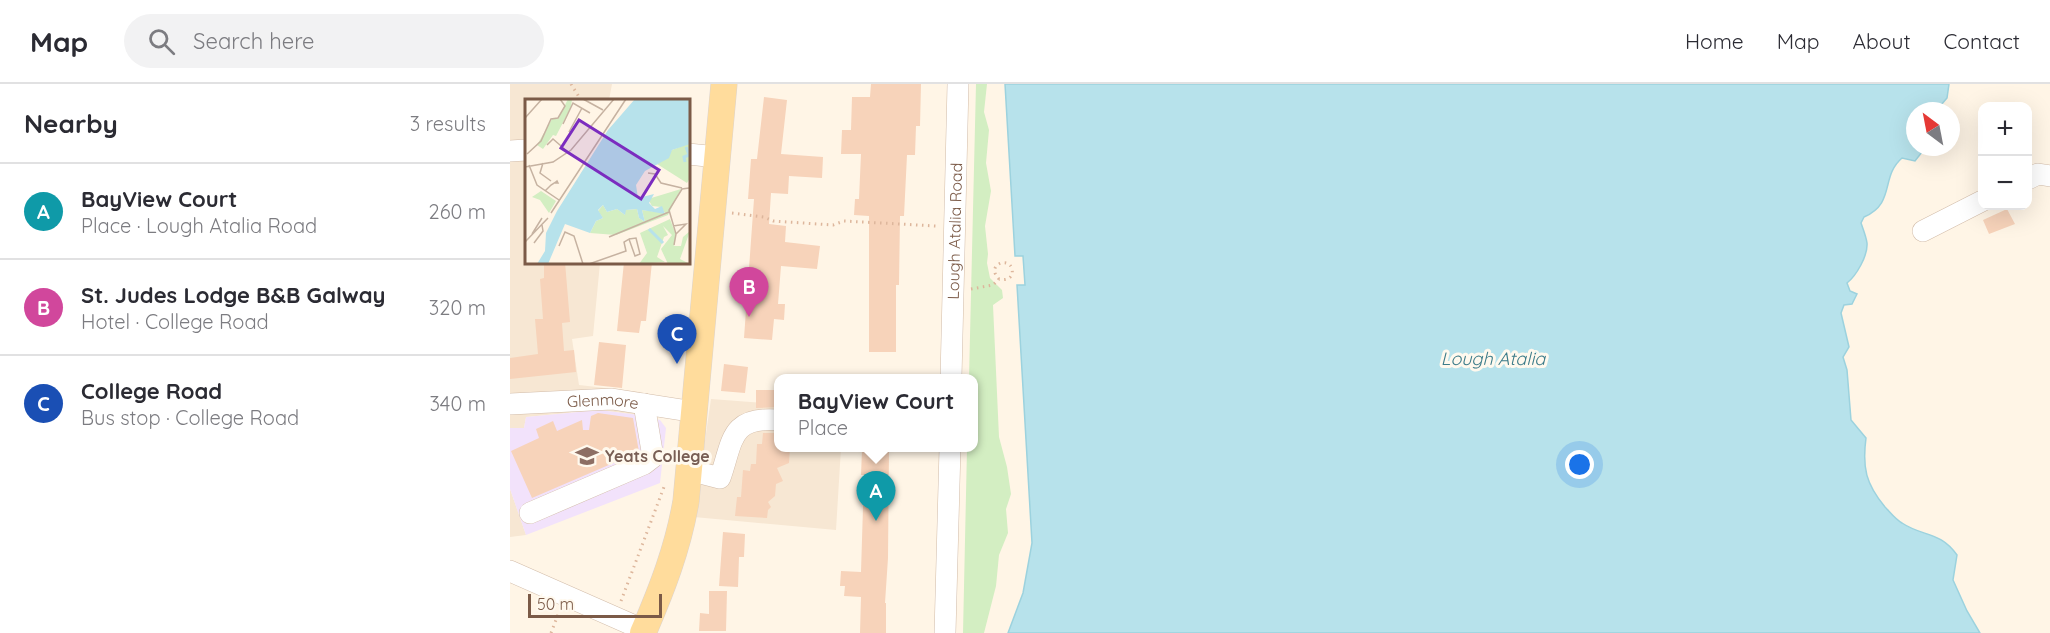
<!DOCTYPE html>
<html lang="en">
<head>
<meta charset="utf-8">
<style>
  :root { --surface:#fff; --page:#f2f2f3; --text:#2b2b33; --muted:#7c7c81; --line:#e1e1e2; --accent:#864738 }
  body { margin:0; font-family:Quicksand,sans-serif; background:var(--page); color:var(--text) }
  .controls { position:absolute; right:18px; top:18px; display:grid; overflow:hidden; border-radius:12px; box-shadow:0 6px 24px #0002 }
  .controls button { width:54px; height:54px; display:grid; place-items:center; padding:0; border:0; border-bottom:2px solid var(--line); background:var(--surface); color:var(--text); font:30px sans-serif }
  .compass { position:absolute; left:1396px; top:18px; width:54px; height:54px; border-radius:50%; background:var(--surface); box-shadow:0 6px 24px #0002; rotate:328deg }
  .scale { position:absolute; left:18px; bottom:15px; width:134px; box-sizing:border-box; padding-left:6px; border:3px solid #7b5a47; border-top:0; font-size:16px; line-height:21px; white-space:nowrap; color:#7b5a47; -webkit-text-stroke:4px #fff9ee; paint-order:stroke }
  .you { position:absolute; left:1070px; top:381px; width:21px; height:21px; margin:-15px; border:4px solid #fff; border-radius:50%; background:#1a73e8; box-shadow:0 0 0 9px #1a73e833 }
  .badge { display:grid; place-items:center; width:39px; height:39px; border-radius:50%; background:var(--accent); color:#fff; font-size:20px; font-weight:700 }
  .pin { position:absolute; translate:-50% -50px; filter:drop-shadow(0 2px 3px #0008) }
  .pin::after { content:''; position:absolute; top:32px; width:21px; height:18px; background:inherit; clip-path:polygon(0 0,100% 0,50% 100%) }
  .popup { position:absolute; left:264px; top:290px; width:204px; height:78px; box-sizing:border-box; display:grid; place-content:center; border-radius:12px; background:var(--surface); filter:drop-shadow(0 2px 4px #0005); font-size:20px; white-space:nowrap; color:var(--muted) }
  .popup b { font-size:22px; color:var(--text) }
  .popup::after { content:''; position:absolute; left:50%; top:100%; margin-left:-12px; border:12px solid transparent; border-top-color:var(--surface) }
  .list { margin:0; padding:0; list-style:none }
  h2 { display:flex; justify-content:space-between; align-items:center; height:78px; margin:0; padding:0 24px; font-size:26px }
  h2 small { font-size:20px; font-weight:400; color:var(--muted) }
  .list li { display:grid; grid-template-columns:39px 1fr auto; gap:18px; align-items:center; box-sizing:border-box; height:96px; padding:0 24px; border-top:2px solid var(--line) }
  .list b { display:block; font-size:22px; white-space:nowrap }
  .list p { margin:0; font-size:20px; white-space:nowrap; color:var(--muted) }
  .list em { font-size:20px; font-style:normal; color:var(--muted) }
  .icon { flex:none; width:33px; height:33px; fill:none; stroke:currentColor; stroke-width:2; stroke-linecap:round; stroke-linejoin:round }
  .map { position:relative; flex:none; width:1540px; height:549px; overflow:hidden }
  header { display:flex; align-items:center; gap:36px; box-sizing:border-box; height:84px; padding:0 30px; background:var(--surface); border-bottom:2px solid var(--line) }
  header strong { font-size:28px }
  nav { display:flex; gap:33px; margin-inline-start:auto; font-size:21px }
  .search { width:420px; height:54px; background:var(--page); display:flex; align-items:center; gap:15px; box-sizing:border-box; padding:0 21px; border-radius:33px; color:var(--muted); font-size:22px }
  main { display:flex }
  aside { flex:1; background:var(--surface) }
  .map>svg:first-child { display:block }
  .residential { fill:#f7e7d3 }
  .education { fill:#f2e2fb }
  .green { fill:#d3eec2 }
  .water { fill:#b7e2eb; stroke:#9cd2de; stroke-width:1.5 }
  .building { fill:#f7d3ba }
  .lines { fill:none; stroke-linecap:round; stroke-linejoin:round }
  .minor-casing { stroke:#d2bca9; stroke-width:22 }
  .major-casing { stroke:#ddd4cf; stroke-width:27 }
  .path { stroke:#ddb69c; stroke-width:3; stroke-dasharray:1.5 4.5; stroke-linecap:butt }
  .minor { stroke:#fff; stroke-width:21 }
  .major { stroke:#ffdc9c; stroke-width:26 }
  .labels { text-anchor:middle; dominant-baseline:central; stroke-width:6; stroke-linejoin:round; paint-order:stroke }
  .street-label { font-size:16px; fill:#7b5a47; stroke:#fff9ee }
  .education-label { font-size:16px; font-weight:bold; fill:#785e54; stroke:#fff9ee; text-anchor:start }
  .water-label { font-size:18px; font-style:italic; fill:#3b7b89; stroke:#fff9ee }
  .inset-river { fill:none; stroke:#b7e2eb; stroke-width:3 }
  .inset-road { fill:none; stroke:#c6b2a1; stroke-width:1.5 }
  .view { fill:#7b2cbf; fill-opacity:0.15; stroke:#7b2cbf; stroke-width:3 }
  .inset-edge { fill:none; stroke:#7b5a47; stroke-width:3 }
</style>
</head>
<body>
<header>
<strong>Map</strong>
<div class="search"><svg class="icon" aria-label="search" viewBox="0 0 24 24"><circle cx="10" cy="10" r="6"/><path d="M15 15l6 6"/></svg>Search here</div>
<nav><a>Home</a><a>Map</a><a>About</a><a>Contact</a></nav>
</header>
<main>
<aside>
<h2>Nearby<small>3 results</small></h2>
<ul class="list">
<li><span class="badge" style="background:#0f9aa8">A</span><div><b>BayView Court</b><p>Place · Lough Atalia Road</p></div><em>260 m</em></li>
<li><span class="badge" style="background:#d1479c">B</span><div><b>St. Judes Lodge B&amp;B Galway</b><p>Hotel · College Road</p></div><em>320 m</em></li>
<li><span class="badge" style="background:#1a4fb4">C</span><div><b>College Road</b><p>Bus stop · College Road</p></div><em>340 m</em></li>
</ul>
</aside>
<div class="map">
<svg width="1540" height="549" viewBox="0 0 1540 549">
  <rect width="100%" height="100%" fill="#fff5e6"/>
  <path class="residential" d="M0 0H102L99 16H16V178L90 179 83 252 62 255 69 301 130 308 129 331 89 326 16 333 14 344H0Z
    M201 315 268 320V364H331L326 446 184 433Z
    M0 405 16 451 0 453Z"/>
  <path class="education" d="M89 326 129 331 150 336 156 344 150 399 16 451 0 405V344H14L16 333Z"/>
  <path class="green" d="M466 0H477L474 28 479 46 476 79 481 107 475 142 478 170 477 179 480 194 492 206 493 214 483 221 489 353 497 383 501 410 496 425 498 449 489 471 486 502 474 549H453L457 364H464V294H459Z"/>
  <path class="water" d="M495 0H1439L1437 14 1426 27H1405V63H1416L1405 77 1392 74C1370 93 1386 119 1354 133L1351 139C1353 145 1356 152 1357 159 1358 172 1346 192 1337 199L1340 207 1347 210 1342 220 1334 221 1331 229 1339 263 1333 273 1337 286 1341 336 1356 354C1352 384 1356 400 1375 423 1380 428 1385 435 1392 439 1413 453 1430 447 1447 471L1443 496 1457 527 1470 549H498L513 509 522 459 507 201H515L513 172H505Z"/>
  <path class="building" d="M361 0H411L410 42H406L405 71H397L394 132H390L389 201H386V268H359V132L344 131 345 115H349L351 70H331L332 46H341L342 13H360Z
    M254 13 277 16 271 70 313 73 312 94 279 92 278 110 261 109 259 140 276 142 275 158 310 162 307 185 271 182 268 220H275L274 236 264 235 262 256 234 254 244 115H238L241 75H247Z
    M1497 125 1505 140 1479 150 1473 136Z
    M34 178H55L60 238 52 239 54 267 64 266 66 288 0 295V274L28 270 25 235H33L30 195 34 194Z
    M114 178H142L136 237H131L129 249 107 247Z
    M89 258 116 261 112 304 84 301Z
    M214 280 238 283 235 309 211 307Z
    M246 306H268V323L246 324Z
    M88 329 123 334 129 368 22 414 1 367 29 354 26 345 43 337 47 347 72 336 73 346H79L81 332Z
    M253 349H268V363H280L279 379 267 384 273 397 266 400 265 412 258 418 261 423 258 426 257 434 225 432 227 413H231L233 386 240 387 241 380H246L247 360H252Z
    M352 366 379 367 378 474 375 519H376V549H350L351 513 334 512 335 502H330L331 487 351 488 354 391H351Z
    M213 448 235 450 234 473H229L228 503 209 502Z
    M199 507H217L216 547H189L190 529 199 530Z"/>
  <g class="lines">
    <g class="minor-casing">
      <g id="minor">
        <path d="M0 67 16 66"/>
        <path d="M178 70 207 73"/>
        <path d="M1518 95 1528 90 1540 92"/>
        <path d="M1413 147 1472 117"/>
        <path id="s1" d="M441 294 448 0"/>
        <path id="s2" d="M0 320 102 315 185 328"/>
        <path d="M179 386 210 394C223 358 219 332 268 336"/>
        <path d="M20 429 134 380 143 373 134 320"/>
        <path d="M0 487 134 546"/>
        <path d="M435 549 440 364"/>
      </g>
    </g>
    <g class="major-casing">
      <path id="major" d="M133 549C152 505 168 464 176 417L214 0"/>
    </g>
    <path class="path" d="M61 0 71 16
      M222 129 254 133 263 137 323 141 334 137 426 142
      M461 205 483 201 489 195C496 197 504 194 502 185 499 172 475 181 489 195
      M111 517 154 403
      M41 549 49 528"/>
    <use href="#minor" class="minor"/>
    <use href="#major" class="major"/>
  </g>
  <defs>
    <g id="school-bare" transform="scale(1.8)"><path d="M0-5L7-2L0 1L-7-2ZM-4 1L0 2.5L4 1V4Q0 6-4 4Z" fill="#8d6e63" stroke="#fff9ee" stroke-width="2.5" paint-order="stroke"/></g>
  </defs>
  <g fill-rule="evenodd">
    <use href="#school-bare" x="77" y="372"/>
  </g>
  <g class="labels">
    <g class="street-label">
      <text stroke="none"><textPath href="#s1" startOffset="147">Lough Atalia Road</textPath></text>
      <text stroke="none"><textPath href="#s2" startOffset="93">Glenmore</textPath></text>
    </g>
    <g class="education-label">
      <text x="95" y="372">Yeats College</text>
    </g>
    <g class="water-label">
      <text x="983" y="274">Lough Atalia</text>
    </g>
  </g>
  <g transform="translate(15 15)">
    <rect width="165" height="165" fill="#fff5e6"/>
    <path d="M43 0H47L46 8 31 37 28 36 18 50 12 46 27 20H33ZM165 44V79L162 84 132 65 147 51ZM156 90 143 116 91 136 65 134 71 122 78 119 73 112 78 106 82 113 92 110 100 116V111L112 110 114 119 120 123 117 111 140 114 136 108 127 107 123 100ZM16 92 31 102 24 114 15 101 7 98ZM145 120 151 136 149 147H156L158 138 165 132 155 160 165 165H143L136 150 147 136 138 127 143 136 139 138 132 158 140 163 114 165 122 154 115 134Z" fill="#d3eec2"/>
    <path d="M110 0H165V45L147 51 144 59 120 72 111 86 113 99 129 95 124 104 130 110 137 107 140 115 117 111 120 123 114 119 112 110 101 111 100 116 92 110 82 113 78 106 73 111 78 119 71 122 65 134 40 125 23 165H12L20 152 21 134 32 112 83 31Z" fill="#b7e2eb"/>
    <path class="inset-river" d="M160 63 159 58 164 56 161 48M124 130 138 144"/>
    <path class="inset-road" d="M58 0 78 11M0 19 17 0M38 25 48 4 65 14M44 33 57 9M22 46 28 40 43 53M2 55 16 42 26 20 33 19 40 7 35 0M18 64 15 74 26 82M4 66 12 86 34 101M0 68 28 63 46 51 89 0M123 74 130 75 136 84 157 89M20 92 26 86 31 83 32 82 33 84H30M26 114 101 0M148 127 161 125 151 135M7 135 17 119M84 138 144 113M0 143 23 119M9 144 18 132 17 126M149 146 151 135 144 111 157 90 164 89M34 147 40 133 49 137 58 165M64 165 101 152 99 143 104 140 110 157 115 155 111 139 104 140"/>
    <path class="view" d="M54 21 134 71 116 100 36 49Z"/>
    <rect width="165" height="165" class="inset-edge"/>
  </g>
</svg>
<div class="controls">
<button>+</button>
<button>−</button>
</div>
<svg class="compass" viewBox="-18 -18 36 36"><path d="M0-13l5 13h-10z" fill="#e53935"/><path d="M0 13l5-13h-10z" fill="#7c7c81"/></svg>
<div class="scale">50 m</div>
<div class="you"></div>
<div class="pin badge" style="left:366px;top:437px;background:#0f9aa8">A</div>
<div class="popup"><b>BayView Court</b>Place</div>
<div class="pin badge" style="left:239px;top:233px;background:#d1479c">B</div>
<div class="pin badge" style="left:167px;top:280px;background:#1a4fb4">C</div>
</div>
</main>
</body>
</html>
